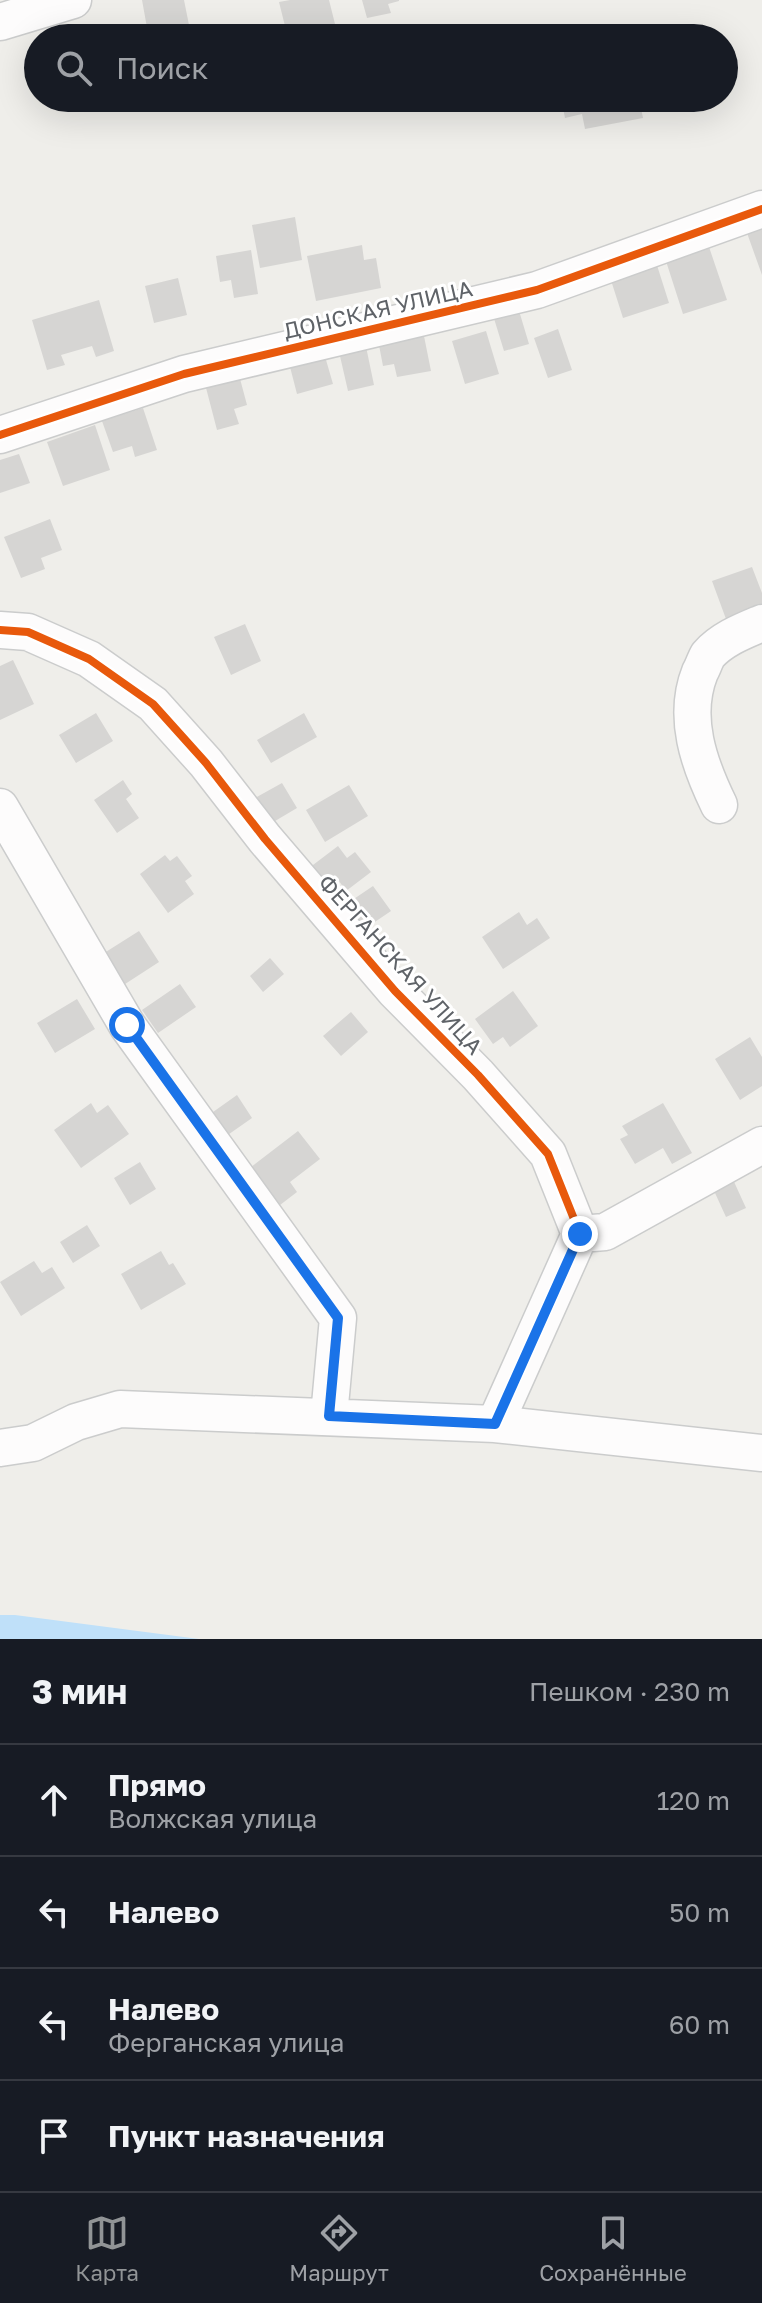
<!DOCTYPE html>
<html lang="ru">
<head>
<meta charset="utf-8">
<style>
  :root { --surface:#171b24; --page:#20242c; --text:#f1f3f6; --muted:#9ea1a6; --line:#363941; --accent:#919496 }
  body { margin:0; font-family:"Golos Text",sans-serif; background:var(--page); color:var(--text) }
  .stop { position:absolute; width:24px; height:24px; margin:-18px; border:6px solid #1a73e8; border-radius:50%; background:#fff }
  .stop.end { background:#1a73e8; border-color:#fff; box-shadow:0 2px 8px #0008 }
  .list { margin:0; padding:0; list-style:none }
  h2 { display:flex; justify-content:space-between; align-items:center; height:104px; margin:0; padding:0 32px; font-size:34px }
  h2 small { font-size:26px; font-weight:400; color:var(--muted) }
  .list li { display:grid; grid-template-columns:52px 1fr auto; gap:24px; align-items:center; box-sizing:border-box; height:112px; padding:0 32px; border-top:2px solid var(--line) }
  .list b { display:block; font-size:30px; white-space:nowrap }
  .list p { margin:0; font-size:26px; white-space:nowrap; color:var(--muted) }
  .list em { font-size:26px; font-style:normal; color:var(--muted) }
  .icon { flex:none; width:44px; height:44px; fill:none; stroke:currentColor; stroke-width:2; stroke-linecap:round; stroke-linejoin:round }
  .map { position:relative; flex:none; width:762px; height:1639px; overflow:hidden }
  .search { position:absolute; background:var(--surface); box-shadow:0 8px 32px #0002; left:24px; right:24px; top:24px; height:88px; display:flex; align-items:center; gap:20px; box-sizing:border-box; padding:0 28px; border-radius:44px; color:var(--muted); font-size:30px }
  .sheet { height:552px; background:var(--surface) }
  nav { display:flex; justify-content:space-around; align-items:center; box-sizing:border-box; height:112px; border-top:2px solid var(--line); background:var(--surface); font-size:22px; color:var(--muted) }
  nav a { display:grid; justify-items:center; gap:4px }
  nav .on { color:var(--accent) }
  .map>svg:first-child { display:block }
  .water { fill:#bfe0f9 }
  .building { fill:#d6d5d3 }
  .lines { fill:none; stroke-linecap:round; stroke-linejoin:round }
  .minor-casing { stroke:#cbcccc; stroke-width:39 }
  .minor { stroke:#fdfcfc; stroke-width:36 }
  .cycleway-casing { stroke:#fff; stroke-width:13 }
  .cycleway { stroke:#e8590c; stroke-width:8 }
  .route { stroke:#1a73e8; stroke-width:10 }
  .labels { text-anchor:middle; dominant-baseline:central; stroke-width:6; stroke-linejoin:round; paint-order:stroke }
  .street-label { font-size:22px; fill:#5f6368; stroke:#fff }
</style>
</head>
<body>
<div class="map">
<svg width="762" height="1639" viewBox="0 0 762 1639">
  <rect width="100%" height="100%" fill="#efeeea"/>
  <path class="water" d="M0 1615H15L199 1639H0Z"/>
  <path class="building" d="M142 0H184L189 25 148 33Z
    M290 0H329L338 36 288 38 279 2Z
    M362 0H399V1L388 4 391 13 367 18Z
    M121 24 125 38H92L90 32Z
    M561 98H639L643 118 585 129 582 114 565 118Z
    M295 217 302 260 260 268 252 225Z
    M762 227V275L747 233Z
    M708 244 727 300 683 314 665 258Z
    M362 245 364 260 376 258 381 288 316 301 307 256Z
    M251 250 258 294 234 298 231 280 220 282 216 256Z
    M655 259 669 303 623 318 609 274Z
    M178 278 187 315 154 323 145 286Z
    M99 300 114 351 96 357 92 346 61 355 65 365 47 370 32 320Z
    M517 304 529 344 504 351 492 312Z
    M558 329 572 370 548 378 534 338Z
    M423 331 431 371 397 377 394 364 383 366 378 340Z
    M486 331 499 374 465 384 452 341Z
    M364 337 374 385 348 391 337 343Z
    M324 353 333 384 297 394 289 363Z
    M239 375 247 405 234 409 239 424 217 430 205 384Z
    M143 408 157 450 135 457 132 446 113 452 102 421Z
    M95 425 110 470 63 486 47 442Z
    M19 454 30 483 0 493V460Z
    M50 519 62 550 41 558 45 569 21 578 4 537Z
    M752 567 762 593V606L726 619 712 581Z
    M245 624 261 661 231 675 214 637Z
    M13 660 34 704 0 720V666Z
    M96 713 113 741 76 763 59 735Z
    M304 713 317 737 271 763 257 740Z
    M123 780 132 794 126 799 139 818 117 833 94 800Z
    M282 783 297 808 270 824 255 798Z
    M349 785 368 816 325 842 306 810Z
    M338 846 347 858 355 852 371 872 346 891 339 881 326 890 309 868Z
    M165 855 170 861 177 856 192 876 185 881 194 894 168 913 140 874Z
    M373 886 391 911 360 932 342 907Z
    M519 912 527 925 537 918 550 938 503 969 482 937Z
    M139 931 159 962 122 986 101 955Z
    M270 958 284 974 263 992 250 976Z
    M180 984 196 1007 158 1033 142 1010Z
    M513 991 538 1026 510 1047 503 1037 493 1044 475 1019Z
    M77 999 95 1029 55 1053 37 1023Z
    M351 1012 368 1032 341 1056 323 1036Z
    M750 1037 762 1057V1086L740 1100 715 1059Z
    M237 1095 252 1118 222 1139 206 1117Z
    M91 1103 97 1113 108 1105 129 1134 81 1168 54 1130Z
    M663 1103 692 1153 672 1164 663 1148 635 1164 620 1139 628 1135 622 1126Z
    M298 1131 320 1159 290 1182 297 1192 267 1215 238 1177Z
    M140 1162 156 1189 130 1205 114 1178Z
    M730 1173 746 1208 726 1217 710 1182Z
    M87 1225 100 1246 73 1263 60 1242Z
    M161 1251 169 1265 173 1263 186 1284 141 1310 121 1274Z
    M34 1261 42 1273 52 1267 65 1288 21 1316 0 1282Z"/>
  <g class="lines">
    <g class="minor-casing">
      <path id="minor" d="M0 22 73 0
        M0 435 184 374 537 290 762 209
        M0 630 28 632 89 659 153 704 206 763 265 839 395 991 478 1075 548 1154 580 1234 495 1424
        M719 805C699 764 682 717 700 672 703 667 705 660 708 655 722 639 743 631 762 623
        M0 807 127 1025 338 1318 329 1416
        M580 1234 605 1232 762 1145
        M0 1448 33 1443 76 1422 120 1409 495 1424 762 1453"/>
    </g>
    <use href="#minor" class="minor"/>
    <g class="cycleway-casing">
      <path id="cycleway" d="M0 435 184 374 537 290 762 209
        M0 630 28 632 89 659 153 704 206 763 265 839 395 991 478 1075 548 1154 580 1234 495 1424"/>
    </g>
    <use href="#cycleway" class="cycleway"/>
  </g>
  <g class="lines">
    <path class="route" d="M127 1025 338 1318 329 1416 495 1424 580 1234"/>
  </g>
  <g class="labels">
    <g class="street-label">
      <text transform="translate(378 309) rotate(-13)">ДОНСКАЯ УЛИЦА</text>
      <text transform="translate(401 964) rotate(48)">ФЕРГАНСКАЯ УЛИЦА</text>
    </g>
  </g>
</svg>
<div class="stop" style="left:127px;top:1025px"></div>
<div class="stop end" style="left:580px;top:1234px"></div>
<div class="search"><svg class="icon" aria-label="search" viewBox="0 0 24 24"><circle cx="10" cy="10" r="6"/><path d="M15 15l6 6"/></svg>Поиск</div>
</div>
<section class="sheet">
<h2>3 мин<small>Пешком · 230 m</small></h2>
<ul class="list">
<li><svg class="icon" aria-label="ahead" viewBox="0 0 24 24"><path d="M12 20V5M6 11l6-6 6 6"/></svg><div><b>Прямо</b><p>Волжская улица</p></div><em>120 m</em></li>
<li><svg class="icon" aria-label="left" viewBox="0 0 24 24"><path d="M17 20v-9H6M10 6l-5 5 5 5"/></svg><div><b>Налево</b></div><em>50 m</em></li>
<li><svg class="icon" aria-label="left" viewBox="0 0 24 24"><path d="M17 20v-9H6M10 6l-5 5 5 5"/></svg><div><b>Налево</b><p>Ферганская улица</p></div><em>60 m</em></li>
<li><svg class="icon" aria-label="arrive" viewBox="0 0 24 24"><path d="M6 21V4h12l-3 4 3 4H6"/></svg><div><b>Пункт назначения</b></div></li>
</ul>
</section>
<nav>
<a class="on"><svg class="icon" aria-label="map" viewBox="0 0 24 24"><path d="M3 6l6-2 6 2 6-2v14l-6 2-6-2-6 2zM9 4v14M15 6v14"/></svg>Карта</a>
<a><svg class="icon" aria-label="directions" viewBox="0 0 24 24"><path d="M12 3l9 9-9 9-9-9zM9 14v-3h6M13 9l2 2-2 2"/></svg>Маршрут</a>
<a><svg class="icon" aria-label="saved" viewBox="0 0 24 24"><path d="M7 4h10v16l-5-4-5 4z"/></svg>Сохранённые</a>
</nav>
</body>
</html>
